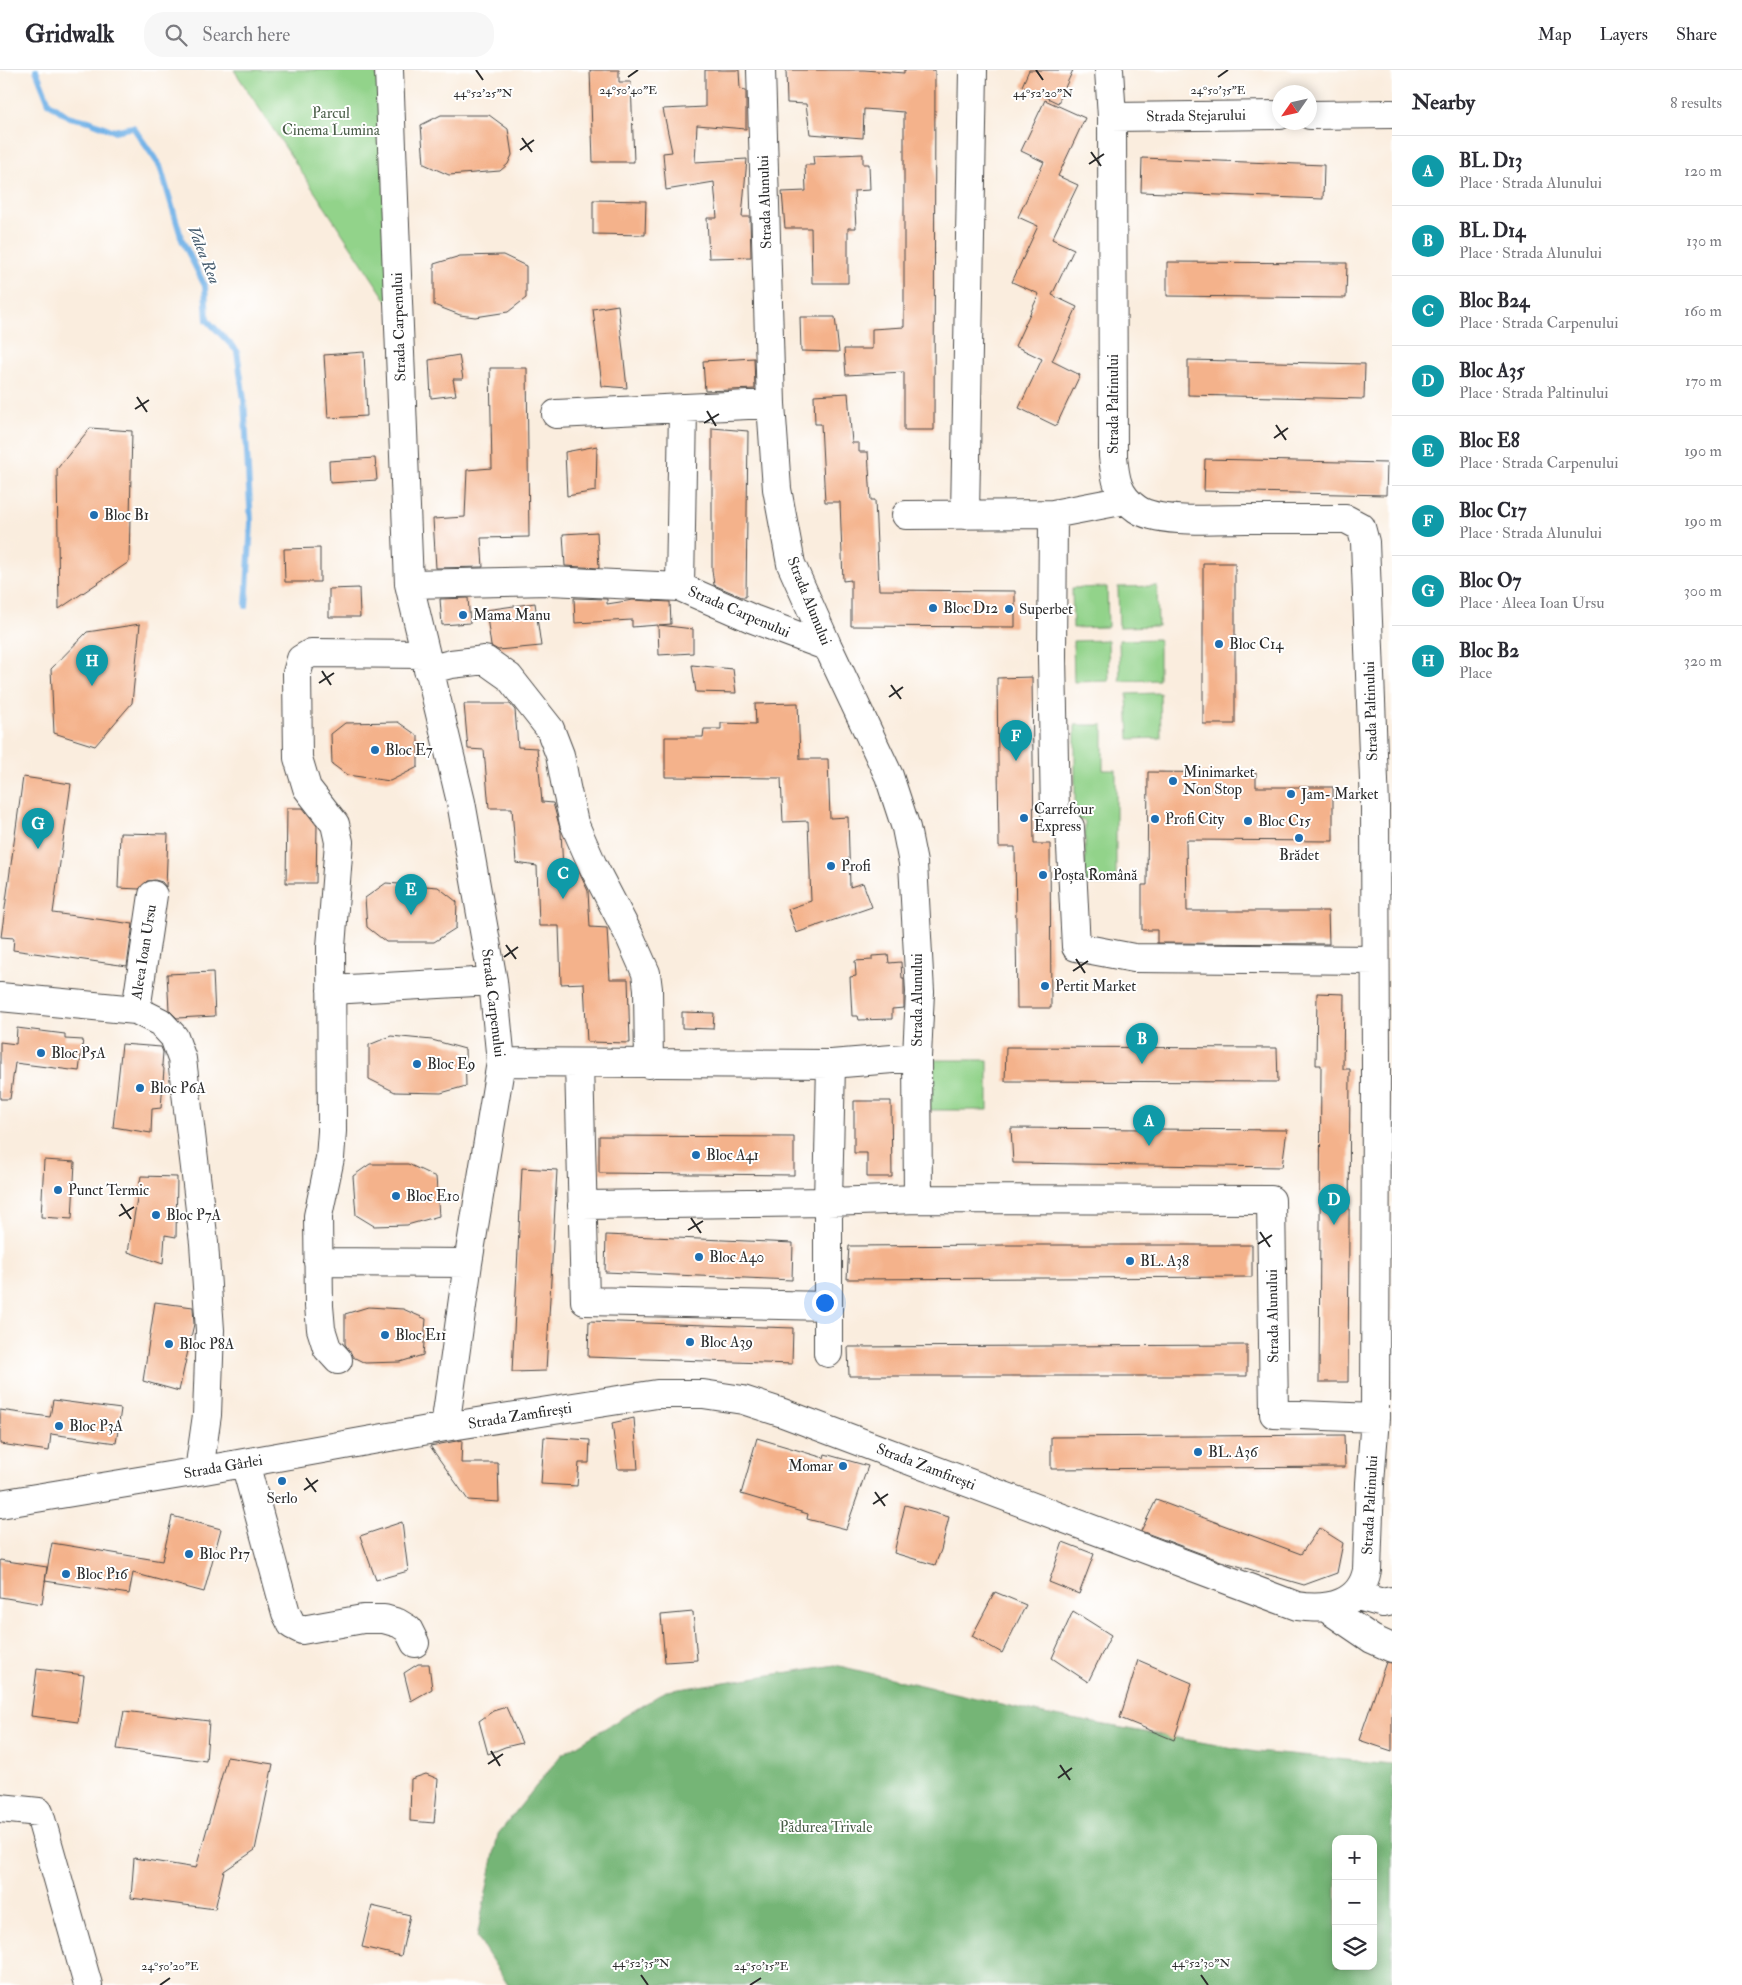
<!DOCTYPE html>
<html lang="en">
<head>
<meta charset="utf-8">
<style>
  :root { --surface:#fff; --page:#f7f7f7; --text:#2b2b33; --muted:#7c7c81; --line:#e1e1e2; --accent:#1f6fb2 }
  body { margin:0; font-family:"IM FELL Double Pica",serif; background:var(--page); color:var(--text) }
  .controls { position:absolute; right:15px; bottom:15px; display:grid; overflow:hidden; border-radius:10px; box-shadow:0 2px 12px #0003 }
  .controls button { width:45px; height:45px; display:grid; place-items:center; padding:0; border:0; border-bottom:1px solid var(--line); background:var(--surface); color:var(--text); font:25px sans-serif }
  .compass { position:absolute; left:1272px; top:15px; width:45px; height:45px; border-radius:50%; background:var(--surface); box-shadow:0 2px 12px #0003; rotate:236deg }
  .you { position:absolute; left:824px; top:1232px; width:18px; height:18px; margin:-12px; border:4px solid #fff; border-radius:50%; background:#1a73e8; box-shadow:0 0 0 8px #1a73e833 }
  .badge { display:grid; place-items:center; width:32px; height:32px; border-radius:50%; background:var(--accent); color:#fff; font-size:16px; font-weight:700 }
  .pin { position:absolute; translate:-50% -41px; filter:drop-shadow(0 1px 2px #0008) }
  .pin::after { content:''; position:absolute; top:26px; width:18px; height:15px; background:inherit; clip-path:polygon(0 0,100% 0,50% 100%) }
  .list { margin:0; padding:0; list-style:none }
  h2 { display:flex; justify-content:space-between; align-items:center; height:65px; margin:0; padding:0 20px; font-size:21px }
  h2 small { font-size:16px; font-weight:400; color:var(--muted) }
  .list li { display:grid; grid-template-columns:32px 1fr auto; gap:15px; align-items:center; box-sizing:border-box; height:70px; padding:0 20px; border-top:1px solid var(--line) }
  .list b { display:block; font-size:19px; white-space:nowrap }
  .list p { margin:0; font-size:16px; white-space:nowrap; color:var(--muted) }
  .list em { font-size:16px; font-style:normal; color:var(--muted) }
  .icon { flex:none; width:28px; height:28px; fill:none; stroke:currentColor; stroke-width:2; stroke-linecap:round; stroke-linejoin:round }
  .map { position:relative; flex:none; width:1392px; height:1915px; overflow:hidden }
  header { display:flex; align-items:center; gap:30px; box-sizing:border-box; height:70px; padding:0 25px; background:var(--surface); border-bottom:1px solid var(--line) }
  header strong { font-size:24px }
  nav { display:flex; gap:28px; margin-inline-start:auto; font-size:18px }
  .search { width:350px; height:45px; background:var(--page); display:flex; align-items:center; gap:12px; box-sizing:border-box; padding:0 18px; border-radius:20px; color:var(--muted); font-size:19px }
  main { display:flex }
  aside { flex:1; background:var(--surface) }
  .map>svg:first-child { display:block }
  .green { fill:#92d38a; stroke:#5e7f5a }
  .forest { fill:#75b576; stroke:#507050; fill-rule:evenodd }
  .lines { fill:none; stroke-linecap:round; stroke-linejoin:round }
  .stream { stroke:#74b4e8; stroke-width:6 }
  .building { fill:#f4b28b }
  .minor-casing { stroke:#4a4846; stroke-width:30 }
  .minor { stroke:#fff; stroke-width:28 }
  .ticks { fill:none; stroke:#2b2b2b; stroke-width:2 }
  .poi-dot { fill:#1f6fb2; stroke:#fff; stroke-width:2 }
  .labels { text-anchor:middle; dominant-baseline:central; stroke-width:4; stroke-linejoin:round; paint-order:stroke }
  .park-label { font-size:15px; fill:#4a5d48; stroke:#fff }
  .street-label { font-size:15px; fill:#2b2b2b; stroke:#fff }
  .poi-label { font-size:15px; fill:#2b2b2b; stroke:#fff; text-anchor:start }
  .water-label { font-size:16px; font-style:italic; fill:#455b6d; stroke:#fff }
  .ticks-label { font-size:12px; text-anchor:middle; fill:#2b2b2b; stroke:#fff; stroke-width:4; stroke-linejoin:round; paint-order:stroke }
</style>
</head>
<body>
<header>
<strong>Gridwalk</strong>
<div class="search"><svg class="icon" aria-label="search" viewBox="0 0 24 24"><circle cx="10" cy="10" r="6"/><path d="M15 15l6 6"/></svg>Search here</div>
<nav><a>Map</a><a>Layers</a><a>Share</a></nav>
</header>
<main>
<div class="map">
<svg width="1392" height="1915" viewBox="0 0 1392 1915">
  <rect width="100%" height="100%" fill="#fff"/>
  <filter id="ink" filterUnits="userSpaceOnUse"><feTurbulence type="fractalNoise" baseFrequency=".02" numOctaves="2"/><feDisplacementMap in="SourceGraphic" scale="10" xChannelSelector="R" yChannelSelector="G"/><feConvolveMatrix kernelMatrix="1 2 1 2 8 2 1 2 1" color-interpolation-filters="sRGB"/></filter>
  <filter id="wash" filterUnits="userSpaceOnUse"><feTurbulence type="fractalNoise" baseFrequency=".0096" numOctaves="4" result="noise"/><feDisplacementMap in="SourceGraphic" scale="20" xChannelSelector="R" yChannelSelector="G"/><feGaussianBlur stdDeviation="1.12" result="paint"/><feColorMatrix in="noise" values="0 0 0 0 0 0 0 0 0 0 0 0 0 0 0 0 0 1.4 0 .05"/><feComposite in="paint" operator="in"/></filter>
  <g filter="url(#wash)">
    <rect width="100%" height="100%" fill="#faedde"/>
    <path class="green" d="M234 0H371L381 10 393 240Z
      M1157 516 1158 556 1119 557 1118 517Z
      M1107 517 1108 557 1073 558 1072 518Z
      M1159 569V610L1120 611 1119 570Z
      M1108 570 1109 611 1074 612 1073 571Z
      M1160 623 1161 668 1129 669 1127 624Z
      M1075 655H1103V700H1116V815H1085V751L1075 750Z
      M929 990H988V1040H930Z"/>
    <path class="forest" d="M835 1595 1044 1644 1256 1682 1392 1694V1915H508L477 1867 498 1764 561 1685 666 1621ZM1336 1769H1373V1896H1336Z"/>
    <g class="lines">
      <path class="stream" d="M36 0 49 33 69 47 89 51 114 61 133 57 160 96 182 170 205 216 207 250 237 281 244 330 251 453 246 536"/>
    </g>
    <g id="blocks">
      <path class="building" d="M590 0H619V12H631L634 92H593Z
        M705 0H739L740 19 746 20V59L697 55 695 92 747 89 742 147H750L751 187 709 188 707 148H717L714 112 666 120 663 83 672 82 663 39 705 37Z
        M786 0H864L904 3V0H935L934 360H904V302L846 305 844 279H872V259L904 257V42L864 39 863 68 810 64 806 34 787 33Z
        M1029 0H1073L1058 33 1022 16Z
        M1045 30 1085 48 1058 106 1078 115 1052 169 1074 179 1052 225 1077 237 1052 291 1080 305 1056 356 1019 338 1042 289 1015 276 1039 224 1012 212 1038 156 1018 147 1044 92 1021 81Z
        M441 45H489L508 59 512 85 508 94 500 101 449 105 424 94 421 55Z
        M863 84V94H869L870 120 854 121 856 158H848V213H812L811 158H785L782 122 806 121 805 95H814L813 86Z
        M1142 88 1324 95 1323 129 1141 122Z
        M593 130 646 131 645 165 593 164Z
        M503 185 526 196V228L508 242 475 247 460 245 434 235V194L460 186Z
        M1167 192 1347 193 1346 228 1167 226Z
        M618 235 627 318 602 316 593 239Z
        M800 247H835L839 282 801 281Z
        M364 282 367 346 328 348 324 285Z
        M459 285 463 309H453L456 325 431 328 429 290Z
        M754 288 755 319 705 321 703 291Z
        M1188 290 1365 294 1364 329 1188 325Z
        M490 298H527L529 467 481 468 483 497 436 498 433 449 465 447 467 400 492 398Z
        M848 323 852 373H859V382H868L871 430H875L879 520 1015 521V557L851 556V510L843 511 840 432H825L821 354H815L814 325Z
        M90 358 132 361 129 492 59 539 57 399Z
        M712 358 748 361 746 527H742L714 515 712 500Z
        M597 376 596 421 567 426 565 382Z
        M375 388 377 410 330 413 329 391Z
        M1205 389 1387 393 1386 425 1204 421Z
        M597 462 599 498 565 496 563 464Z
        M320 478V512H285L284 479Z
        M1203 493H1235V654H1203Z
        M359 518 360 547H329V519Z
        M468 528 470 553 442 555 440 529Z
        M574 528 607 529V534L633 530 670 532 671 554 659 555 693 559V583L659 585 658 555 632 557V550L575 553Z
        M535 533 541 576 498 580 491 576 486 540Z
        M140 554 132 633 95 676 54 663 51 599 87 562Z
        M692 595 733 599 736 623 696 622Z
        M1032 607 1034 774H1050L1051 938H1017L1015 777H999L997 608Z
        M798 633 800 689H828L830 748 848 747 850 817 863 813 872 837 796 863 788 839 811 831 808 751 783 752 781 708 665 707V667H703L704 659H721V653L756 654 755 634Z
        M464 634H510L515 640 518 677 537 678 542 732 553 733 561 762 563 799 578 800 588 821 590 857 607 858 610 909H628L630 973 587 972 584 913 561 914 559 856H539L537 796 516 793 512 738H489L484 680 468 679Z
        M398 652 418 666V697L390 711 347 705 332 694 331 664 345 653Z
        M1148 702 1256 703V717H1333V771L1186 770 1187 841H1328L1329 874 1157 873V860H1142V815H1147Z
        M23 707 71 714 53 843 133 854 127 896 13 880 14 868 1 867Z
        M287 738H303L317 756 316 813H286Z
        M120 763 168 764 166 817 162 812 155 810 147 811 139 819 118 818Z
        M386 813 438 817 457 832 456 858 434 872H386L367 857 365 828Z
        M888 885 889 893 901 892 902 908H904V938L892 939V949L859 950 858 946H852L850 907 856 906 855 891 872 890V886Z
        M213 902 215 946 177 948 169 940 167 904Z
        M1317 923 1344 924 1343 999H1350L1348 1312H1319L1321 995H1316Z
        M682 942 714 943 713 959 682 958Z
        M17 958 65 964V969L83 970 79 1001 15 993 10 1029H0V972L16 974Z
        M391 966 432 970 465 979 466 1016 441 1023 395 1022 369 1009V975Z
        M122 974 161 977 163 982 162 995 164 999 161 1038 152 1039 151 1063 113 1057Z
        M1006 977 1277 978 1278 1012 1005 1011Z
        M854 1031H891L892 1107H867V1083H854Z
        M1011 1058 1287 1060 1282 1097 1013 1093Z
        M599 1066 794 1067V1105L599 1103Z
        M44 1090 75 1092 72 1149 41 1147Z
        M370 1094H408L436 1107 439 1146 407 1155 374 1156 356 1145 353 1106Z
        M522 1098 557 1100 546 1301 512 1302Z
        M141 1106 177 1107 176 1167 165 1165 163 1194 128 1182Z
        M606 1165 793 1173 792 1210 605 1202Z
        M1008 1175H1252V1207L847 1209 849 1176Z
        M155 1232 193 1237 194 1254 179 1321 143 1311Z
        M368 1237 403 1239 426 1249 423 1285 400 1292 365 1293 353 1287 345 1274V1244Z
        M589 1251 793 1258 792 1294 588 1287Z
        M1247 1275V1306H849L848 1277Z
        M53 1330 121 1339 116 1373 51 1364 49 1381 0 1374V1340L50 1347Z
        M634 1348 638 1399H618L612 1353Z
        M1344 1365 1345 1397 1051 1399V1367Z
        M544 1367 590 1370 589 1393H579L577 1416 541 1414Z
        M757 1368 824 1388 825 1384 868 1396 846 1459 807 1449 808 1444 741 1424Z
        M462 1370 461 1393H498L499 1432 468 1430 430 1376Z
        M1156 1430 1301 1484 1319 1458 1343 1473 1337 1503 1304 1515 1221 1491 1141 1461Z
        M905 1435 949 1447 941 1480 935 1495 894 1483Z
        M172 1446 221 1459 204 1522 133 1503 129 1524 45 1511 52 1473 162 1491Z
        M402 1452 408 1501 376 1510 360 1466Z
        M1063 1472 1094 1484 1079 1524 1049 1512Z
        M0 1490 47 1497 42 1534 0 1527Z
        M995 1522 1026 1535 1002 1583 972 1566Z
        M1073 1541 1111 1565 1088 1612 1052 1588Z
        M693 1542 697 1590 665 1592 661 1545Z
        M1138 1590 1192 1613 1174 1670 1120 1648Z
        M1386 1592 1392 1593V1681L1359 1670Z
        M418 1594H429L432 1619 411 1631 404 1603Z
        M37 1599 84 1605 78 1652 31 1646Z
        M506 1637 522 1673 505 1677 488 1684 479 1651 493 1641Z
        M124 1641 209 1651 206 1691 117 1679Z
        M227 1687 273 1694 255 1780 224 1801 215 1839 131 1828 134 1788 196 1798Z
        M426 1704 438 1709 434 1753 410 1751 411 1709Z
        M372 1836 410 1845 401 1886 362 1877Z"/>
    </g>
  </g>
  <g filter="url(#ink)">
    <use href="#blocks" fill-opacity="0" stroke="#4a4846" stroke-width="1"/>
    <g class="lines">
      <g class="minor-casing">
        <path id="minor" d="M389 0 409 514 461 732 493 911 501 992 468 1193 445 1357
          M761 0 771 334 777 419 791 494 828 577 889 706 906 758 913 793 920 922 917 987 918 1129
          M1310 45 1392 44
          M1112 47 1280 45
          M556 344 771 334
          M1053 444 1052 587 1055 743 1070 757 1076 877 1134 888 1375 890
          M906 445 1053 444 1126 430
          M965 445 973 0
          M409 514 550 511 680 517 753 549 828 577
          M680 517 683 338
          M428 600 451 594 485 590 509 607 550 659 560 685 566 717 574 753 593 796 630 867 646 903 648 919 649 994
          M331 920 493 911
          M0 927 136 940 160 952 174 967 182 989 204 1173 210 1260 207 1345 199 1401
          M136 940 153 825
          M501 992 831 994 917 987
          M579 993 585 1231 828 1236
          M582 1135 828 1132 918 1129 1271 1130 1274 1344 1375 1348
          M318 1192 468 1193
          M828 1283V1132L831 994
          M338 1290 327 1278 321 1259 319 1236 318 1146 330 1088 332 1061 331 877 339 772 335 754 307 718 298 688 297 603 301 589 311 583 425 584
          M245 1393 286 1543 292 1555 302 1560 363 1549H384L398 1553 408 1559 415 1573
          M0 1434 199 1401 445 1357 657 1324H703L743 1330 783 1343 1297 1536C1328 1541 1361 1534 1367 1500L1370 1413 1375 1348 1376 998 1375 737 1365 472 1361 457 1346 449C1313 449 1280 449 1246 449 1219 449 1159 454 1137 439 1117 425 1115 408 1113 386L1112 47 1109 0
          M1354 1525 1383 1533 1392 1531
          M1325 1537 1372 1569 1392 1578
          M0 1738 39 1742 88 1915"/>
      </g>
      <use href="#minor" class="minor"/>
    </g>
  </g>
  <path class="ticks" d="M476 0 483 10M1036 0 1043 10M628 7 638 0M1218 7 1228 0M522 68 532 82M520 80 534 70M1091 82 1101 96M1089 94 1104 84M137 327 147 342M135 339 149 330M707 341 716 356M704 353 719 344M1276 355 1286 370M1274 368 1288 358M322 601 331 615M319 613 334 603M891 615 901 629M889 627 903 617M506 875 516 889M504 887 518 877M1076 889 1085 903M1073 901 1088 891M121 1134 131 1149M119 1146 134 1137M691 1148 701 1163M688 1160 703 1151M1260 1162 1270 1177M1258 1174 1272 1165M306 1408 316 1422M304 1420 318 1410M875 1422 885 1436M873 1434 888 1424M491 1681 500 1696M488 1694 503 1684M1060 1695 1070 1710M1058 1708 1072 1698M641 1905 648 1915M1201 1905 1208 1915M160 1915 170 1908M750 1915 761 1908"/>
  <g class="poi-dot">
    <circle cx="94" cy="445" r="5"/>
    <circle cx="933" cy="538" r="5"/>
    <circle cx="1009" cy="539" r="5"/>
    <circle cx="463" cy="545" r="5"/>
    <circle cx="1219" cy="574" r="5"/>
    <circle cx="375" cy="680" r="5"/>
    <circle cx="1173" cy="711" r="5"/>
    <circle cx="1291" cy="724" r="5"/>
    <circle cx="1024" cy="748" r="5"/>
    <circle cx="1155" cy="749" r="5"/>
    <circle cx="1248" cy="751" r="5"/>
    <circle cx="1299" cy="768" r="5"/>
    <circle cx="831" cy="796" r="5"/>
    <circle cx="1043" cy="805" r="5"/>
    <circle cx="1045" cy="916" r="5"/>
    <circle cx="41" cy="983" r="5"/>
    <circle cx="417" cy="994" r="5"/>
    <circle cx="140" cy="1018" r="5"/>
    <circle cx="696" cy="1085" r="5"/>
    <circle cx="58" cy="1120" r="5"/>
    <circle cx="396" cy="1126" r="5"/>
    <circle cx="156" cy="1145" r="5"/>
    <circle cx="699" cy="1187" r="5"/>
    <circle cx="1130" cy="1191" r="5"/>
    <circle cx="385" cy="1265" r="5"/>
    <circle cx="690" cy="1272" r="5"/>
    <circle cx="169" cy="1274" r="5"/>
    <circle cx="59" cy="1356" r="5"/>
    <circle cx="1198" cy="1382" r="5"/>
    <circle cx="843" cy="1396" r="5"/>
    <circle cx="282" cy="1411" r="5"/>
    <circle cx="189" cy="1484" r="5"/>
    <circle cx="66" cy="1504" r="5"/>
  </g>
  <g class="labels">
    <g class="park-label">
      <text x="331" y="43">Parcul<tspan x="331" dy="17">Cinema Lumina</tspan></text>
      <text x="826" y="1757">Pădurea Trivale</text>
    </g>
    <g class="street-label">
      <text transform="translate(1196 46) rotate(-1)">Strada Stejarului</text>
      <text transform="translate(765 132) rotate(-92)">Strada Alunului</text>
      <text transform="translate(399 257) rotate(-92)">Strada Carpenului</text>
      <text transform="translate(1113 334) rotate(-90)">Strada Paltinului</text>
      <text transform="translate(809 531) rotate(68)">Strada Alunului</text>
      <text transform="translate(739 542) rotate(23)">Strada Carpenului</text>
      <text transform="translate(1371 641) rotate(-92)">Strada Paltinului</text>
      <text transform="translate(144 882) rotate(-81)">Aleea Ioan Ursu</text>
      <text transform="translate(917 930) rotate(-90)">Strada Alunului</text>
      <text transform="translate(493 933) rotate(83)">Strada Carpenului</text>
      <text transform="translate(1273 1246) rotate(-91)">Strada Alunului</text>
      <text transform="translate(520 1346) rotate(-9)">Strada Zamfirești</text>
      <text transform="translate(223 1397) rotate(-10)">Strada Gârlei</text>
      <text transform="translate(926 1397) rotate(21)">Strada Zamfirești</text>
      <text transform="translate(1370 1435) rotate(-87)">Strada Paltinului</text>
    </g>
    <g class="poi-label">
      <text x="104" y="445">Bloc B1</text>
      <text x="943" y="538">Bloc D12</text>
      <text x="1019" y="539">Superbet</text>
      <text x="473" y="545">Mama Manu</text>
      <text x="1229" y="574">Bloc C14</text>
      <text x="385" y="680">Bloc E7</text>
      <text x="1183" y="702">Minimarket<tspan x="1183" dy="17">Non Stop</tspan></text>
      <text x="1301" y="724">Jam- Market</text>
      <text x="1034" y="739">Carrefour<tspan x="1034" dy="17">Express</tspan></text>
      <text x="1165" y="749">Profi City</text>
      <text x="1258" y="751">Bloc C15</text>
      <text x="1299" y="785" text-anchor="middle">Brădet</text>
      <text x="841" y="796">Profi</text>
      <text x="1053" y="805">Poșta Română</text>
      <text x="1055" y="916">Pertit Market</text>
      <text x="51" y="983">Bloc P5A</text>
      <text x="427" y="994">Bloc E9</text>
      <text x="150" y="1018">Bloc P6A</text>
      <text x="706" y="1085">Bloc A41</text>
      <text x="68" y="1120">Punct Termic</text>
      <text x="406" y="1126">Bloc E10</text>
      <text x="166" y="1145">Bloc P7A</text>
      <text x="709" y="1187">Bloc A40</text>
      <text x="1140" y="1191">BL. A38</text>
      <text x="395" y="1265">Bloc E11</text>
      <text x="700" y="1272">Bloc A39</text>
      <text x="179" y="1274">Bloc P8A</text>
      <text x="69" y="1356">Bloc P3A</text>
      <text x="1208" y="1382">BL. A36</text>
      <text x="833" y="1396" text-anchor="end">Momar</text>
      <text x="282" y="1428" text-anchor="middle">Serlo</text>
      <text x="199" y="1484">Bloc P17</text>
      <text x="76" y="1504">Bloc P16</text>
    </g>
    <g class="water-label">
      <text transform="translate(204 185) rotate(68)">Valea Rea</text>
    </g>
  </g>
  <g class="ticks-label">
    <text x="628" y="24">24°50'40"E</text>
    <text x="1218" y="24">24°50'35"E</text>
    <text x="483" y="27">44°52'25"N</text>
    <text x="1043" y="27">44°52'20"N</text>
    <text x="641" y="1897">44°52'35"N</text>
    <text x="1201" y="1897">44°52'30"N</text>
    <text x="170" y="1900">24°50'20"E</text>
    <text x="761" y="1900">24°50'15"E</text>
  </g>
</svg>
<div class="controls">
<button>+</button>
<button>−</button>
<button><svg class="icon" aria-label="layers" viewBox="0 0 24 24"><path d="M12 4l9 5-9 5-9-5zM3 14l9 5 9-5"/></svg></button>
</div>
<svg class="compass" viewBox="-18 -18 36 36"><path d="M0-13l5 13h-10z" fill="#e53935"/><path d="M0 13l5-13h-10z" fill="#7c7c81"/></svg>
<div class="you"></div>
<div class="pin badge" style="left:1149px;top:1076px;background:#0f9aa8">A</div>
<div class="pin badge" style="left:1142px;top:994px;background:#0f9aa8">B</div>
<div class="pin badge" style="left:563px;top:829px;background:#0f9aa8">C</div>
<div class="pin badge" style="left:1334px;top:1155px;background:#0f9aa8">D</div>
<div class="pin badge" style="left:411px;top:845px;background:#0f9aa8">E</div>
<div class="pin badge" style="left:1016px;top:691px;background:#0f9aa8">F</div>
<div class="pin badge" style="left:38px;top:779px;background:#0f9aa8">G</div>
<div class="pin badge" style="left:92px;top:616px;background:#0f9aa8">H</div>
</div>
<aside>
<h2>Nearby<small>8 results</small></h2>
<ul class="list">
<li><span class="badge" style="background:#0f9aa8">A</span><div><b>BL. D13</b><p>Place · Strada Alunului</p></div><em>120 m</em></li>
<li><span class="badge" style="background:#0f9aa8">B</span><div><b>BL. D14</b><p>Place · Strada Alunului</p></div><em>130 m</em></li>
<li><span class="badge" style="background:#0f9aa8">C</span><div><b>Bloc B24</b><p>Place · Strada Carpenului</p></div><em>160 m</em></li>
<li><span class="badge" style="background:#0f9aa8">D</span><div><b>Bloc A35</b><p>Place · Strada Paltinului</p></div><em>170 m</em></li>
<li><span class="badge" style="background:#0f9aa8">E</span><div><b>Bloc E8</b><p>Place · Strada Carpenului</p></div><em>190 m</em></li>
<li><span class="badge" style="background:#0f9aa8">F</span><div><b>Bloc C17</b><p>Place · Strada Alunului</p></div><em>190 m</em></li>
<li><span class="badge" style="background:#0f9aa8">G</span><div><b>Bloc O7</b><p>Place · Aleea Ioan Ursu</p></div><em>300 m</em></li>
<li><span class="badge" style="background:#0f9aa8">H</span><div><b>Bloc B2</b><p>Place</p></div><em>320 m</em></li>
</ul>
</aside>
</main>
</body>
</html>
